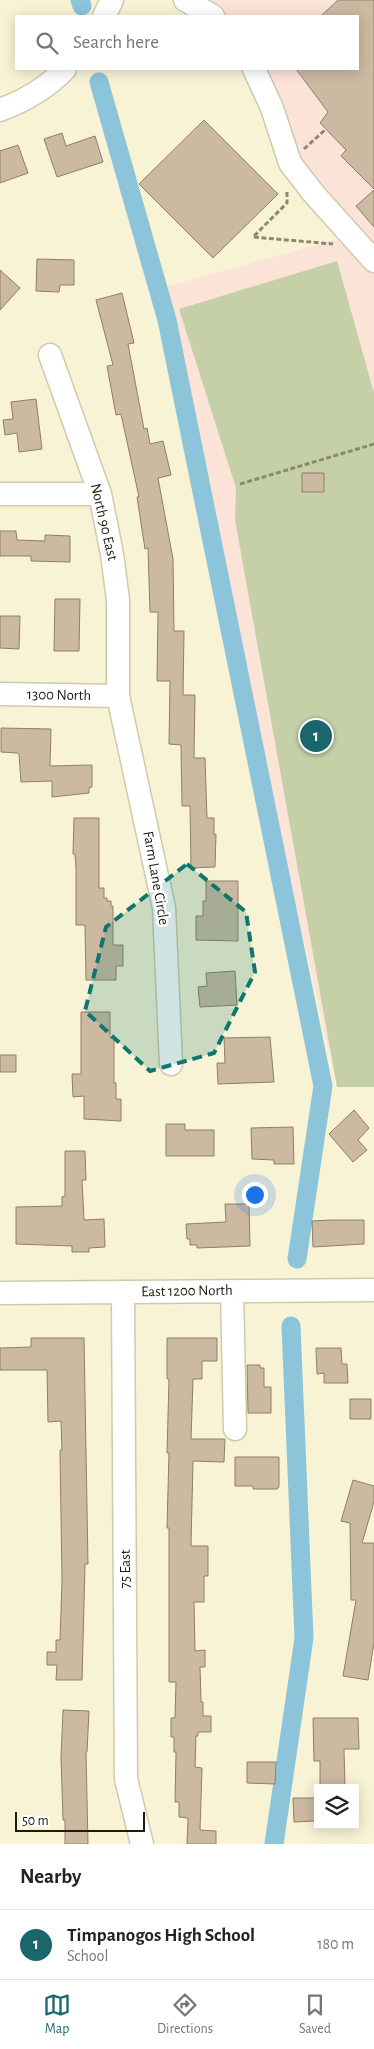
<!DOCTYPE html>
<html lang="en">
<head>
<meta charset="utf-8">
<style>
  :root { --surface:#fff; --page:#f2f2f2; --text:#222; --muted:#767676; --line:#e0e0e0; --accent:#19676d }
  body { margin:0; font-family:"Alegreya Sans",sans-serif; background:var(--page); color:var(--text) }
  .controls { position:absolute; right:15px; bottom:15px; display:grid; overflow:hidden; border-radius:0px; box-shadow:0 2px 12px #0003 }
  .controls button { width:45px; height:45px; display:grid; place-items:center; padding:0; border:0; border-bottom:1px solid var(--line); background:var(--surface); color:var(--text); font:25px sans-serif }
  .scale { position:absolute; left:15px; bottom:12px; width:130px; box-sizing:border-box; padding-left:5px; border:2px solid #1d1a10; border-top:0; font-size:14px; line-height:18px; white-space:nowrap; color:#1d1a10; -webkit-text-stroke:4px #fff; paint-order:stroke }
  .you { position:absolute; left:254px; top:1194px; width:18px; height:18px; margin:-12px; border:4px solid #fff; border-radius:50%; background:#1a73e8; box-shadow:0 0 0 8px #1a73e833 }
  .badge { display:grid; place-items:center; width:32px; height:32px; border-radius:50%; background:var(--accent); color:#fff; font-size:16px; font-weight:700 }
  .pin { position:absolute; translate:-50% -50%; border:2px solid #fff; box-shadow:0 1px 5px #0006 }
  .list { margin:0; padding:0; list-style:none }
  h2 { display:flex; justify-content:space-between; align-items:center; height:65px; margin:0; padding:0 20px; font-size:21px }
  h2 small { font-size:16px; font-weight:400; color:var(--muted) }
  .list li { display:grid; grid-template-columns:32px 1fr auto; gap:15px; align-items:center; box-sizing:border-box; height:70px; padding:0 20px; border-top:1px solid var(--line) }
  .list b { display:block; font-size:19px; white-space:nowrap }
  .list p { margin:0; font-size:16px; white-space:nowrap; color:var(--muted) }
  .list em { font-size:16px; font-style:normal; color:var(--muted) }
  .icon { flex:none; width:28px; height:28px; fill:none; stroke:currentColor; stroke-width:2; stroke-linecap:round; stroke-linejoin:round }
  .map { position:relative; flex:none; width:374px; height:1844px; overflow:hidden }
  .search { position:absolute; background:var(--surface); box-shadow:0 2px 12px #0003; left:15px; right:15px; top:15px; height:55px; display:flex; align-items:center; gap:12px; box-sizing:border-box; padding:0 18px; border-radius:0px; color:var(--muted); font-size:19px }
  .sheet { height:135px; background:var(--surface) }
  nav { display:flex; justify-content:space-around; align-items:center; box-sizing:border-box; height:70px; border-top:1px solid var(--line); background:var(--surface); font-size:14px; color:var(--muted) }
  nav a { display:grid; justify-items:center; gap:2px }
  nav .on { color:var(--accent) }
  .map>svg:first-child { display:block }
  .education { fill:#fbe3d8 }
  .green { fill:#c5d0a7 }
  .lines { fill:none; stroke-linecap:round; stroke-linejoin:round }
  .canal { stroke:#8cc5da; stroke-width:19 }
  .building { fill:#ccb9a1; stroke:#907e67 }
  .minor-casing { stroke:#d0caad; stroke-width:25 }
  .path { stroke:#8d8874; stroke-width:3; stroke-dasharray:5 2.5; stroke-linecap:butt }
  .minor { stroke:#fff; stroke-width:22 }
  .marked { fill:#0f766e; fill-opacity:0.2; stroke:#0f766e; stroke-width:4; stroke-dasharray:10 6; stroke-linejoin:round }
  .labels { text-anchor:middle; dominant-baseline:central; stroke-width:5; stroke-linejoin:round; paint-order:stroke }
  .street-label { font-size:15px; fill:#1d1a10; stroke:#fff }
</style>
</head>
<body>
<div class="map">
<svg width="374" height="1844" viewBox="0 0 374 1844">
  <rect width="100%" height="100%" fill="#f9f3d5"/>
  <path class="education" d="M174 0H374V1087H337L158 289 338 239 289 180 267 107 250 69H358V16H203Z"/>
  <path class="green" d="M337 261 374 393V1087H337L235 520 236 488 179 309Z"/>
  <g class="lines">
    <path class="canal" d="M80 0 82 6
      M99 82 167 320 323 1086 297 1259
      M274 1844 304 1638 291 1326"/>
  </g>
  <path class="building" d="M338 0H374V189L341 156 346 150 320 123 328 112 296 69H358V16H321Z
    M204 120 278 194 213 258 139 184Z
    M62 133 66 146 95 136 103 162 57 177 44 139Z
    M18 145 28 173 0 183V151Z
    M374 190V227L356 206Z
    M37 259 74 260V285H60L59 292 36 291Z
    M0 270 20 288 0 310Z
    M122 293 134 343 128 344 144 429 147 428 150 444 163 441 171 475 158 478 173 559 174 631H184L183 695H195L194 758H205L207 818H214V835L216 834 215 867 191 868 190 806H182L181 745 169 744 170 681H157L158 612H150L148 548 145 549 137 497H139L121 414 116 415 107 366 113 365 96 300Z
    M36 399 42 449 19 452 17 433 5 435 3 420 13 419 11 402Z
    M302 473H324V492H302Z
    M0 531H16L17 540 45 541V535L70 536V562L31 561V556H0Z
    M55 599H80L79 651H54Z
    M0 616H20L19 649 0 648Z
    M1 728 51 729 50 766 92 765V787L89 788V793L52 797V781L21 782 19 754 17 753 1 752Z
    M74 818H99V888H104V898H107V901H111V906H113V945H123V966H116V980H86L85 925H76V868L75 854H73Z
    M206 881H238V941L196 940V916H203V901H206Z
    M235 971 237 1005 200 1007 198 987 207 986 206 973Z
    M81 1012H110V1038H114V1083H116V1099H121V1121L84 1119V1096L73 1097 72 1074H81Z
    M270 1037 274 1082 218 1084 217 1063H225L224 1038Z
    M0 1055H16V1072H0Z
    M354 1110 369 1128 358 1140 367 1150 353 1162 329 1134Z
    M166 1124H185V1130H214V1156H166Z
    M293 1127 294 1164H274V1160L252 1159 251 1128Z
    M65 1151H85L86 1180H82L84 1220 104 1219 105 1247 89 1248V1252H72V1246L16 1244V1207L62 1206V1197L65 1196Z
    M225 1204H249L250 1246 197 1248V1245H190V1239H187L186 1224 226 1222Z
    M331 1220H364V1244L313 1247 312 1221Z
    M31 1338H84L88 1564H85L82 1680H56L57 1665H47V1652H56V1640H60L62 1580 60 1450H62L61 1421 48 1422 47 1370H0V1348L31 1347Z
    M167 1338H217V1361H202V1379H193L191 1439H225L224 1462 193 1461 191 1546H208V1576H204V1602H194L195 1651 205 1650V1667H200L201 1702H203V1716H211V1732H198V1736H196L195 1767 202 1768 200 1830 216 1831V1844H187L188 1818 179 1817V1802H175L176 1752H174V1737H171V1718H175L176 1682H169V1528H167L169 1453H167L169 1379H167Z
    M316 1348H341L342 1364H347L348 1383H324V1373L317 1374Z
    M247 1365H260V1368H264V1387H271V1413H248Z
    M350 1399H371V1419H350Z
    M235 1457H279V1487L277 1489H253V1486H235Z
    M353 1480 374 1486V1502L362 1543H374V1643L368 1680 343 1676 356 1600H351L350 1523 341 1521Z
    M63 1710 89 1711 87 1752H86L88 1844H65V1820H63L61 1758Z
    M313 1718H358L359 1749H344L345 1788H320V1761H314Z
    M247 1762H276L275 1784 247 1783Z
    M293 1798H315V1821L294 1822Z"/>
  <g class="lines">
    <g class="minor-casing">
      <path id="minor" d="M185 0 213 16
        M104 16 112 0
        M254 69 272 108 290 163 314 194 374 261
        M0 110C24 101 47 88 65 69
        M50 355 100 494 112 554 118 600V696L164 908 171 1064
        M0 494H100
        M0 694 118 696
        M232 1291 235 1429
        M123 1292 126 1779 142 1844
        M0 1293 374 1290"/>
    </g>
    <path class="path" d="M304 149 326 129
      M287 192V203L253 237 333 244
      M240 484 374 444"/>
    <use href="#minor" class="minor"/>
  </g>
  <path class="marked" d="M187 864 246 912 255 972 214 1053 150 1071 85 1011 106 927Z"/>
  <g class="labels">
    <g class="street-label">
      <text transform="translate(104 522) rotate(77)">North 90 East</text>
      <text transform="translate(59 695) rotate(1)">1300 North</text>
      <text transform="translate(156 878) rotate(80)">Farm Lane Circle</text>
      <text transform="translate(187 1291) rotate(-1)">East 1200 North</text>
      <text transform="translate(125 1569) rotate(-90)">75 East</text>
    </g>
  </g>
</svg>
<div class="controls">
<button><svg class="icon" aria-label="layers" viewBox="0 0 24 24"><path d="M12 4l9 5-9 5-9-5zM3 14l9 5 9-5"/></svg></button>
</div>
<div class="scale">50 m</div>
<div class="you"></div>
<div class="pin badge" style="left:316px;top:736px">1</div>
<div class="search"><svg class="icon" aria-label="search" viewBox="0 0 24 24"><circle cx="10" cy="10" r="6"/><path d="M15 15l6 6"/></svg>Search here</div>
</div>
<section class="sheet">
<h2>Nearby<small></small></h2>
<ul class="list">
<li><span class="badge">1</span><div><b>Timpanogos High School</b><p>School</p></div><em>180 m</em></li>
</ul>
</section>
<nav>
<a class="on"><svg class="icon" aria-label="map" viewBox="0 0 24 24"><path d="M3 6l6-2 6 2 6-2v14l-6 2-6-2-6 2zM9 4v14M15 6v14"/></svg>Map</a>
<a><svg class="icon" aria-label="directions" viewBox="0 0 24 24"><path d="M12 3l9 9-9 9-9-9zM9 14v-3h6M13 9l2 2-2 2"/></svg>Directions</a>
<a><svg class="icon" aria-label="saved" viewBox="0 0 24 24"><path d="M7 4h10v16l-5-4-5 4z"/></svg>Saved</a>
</nav>
</body>
</html>
